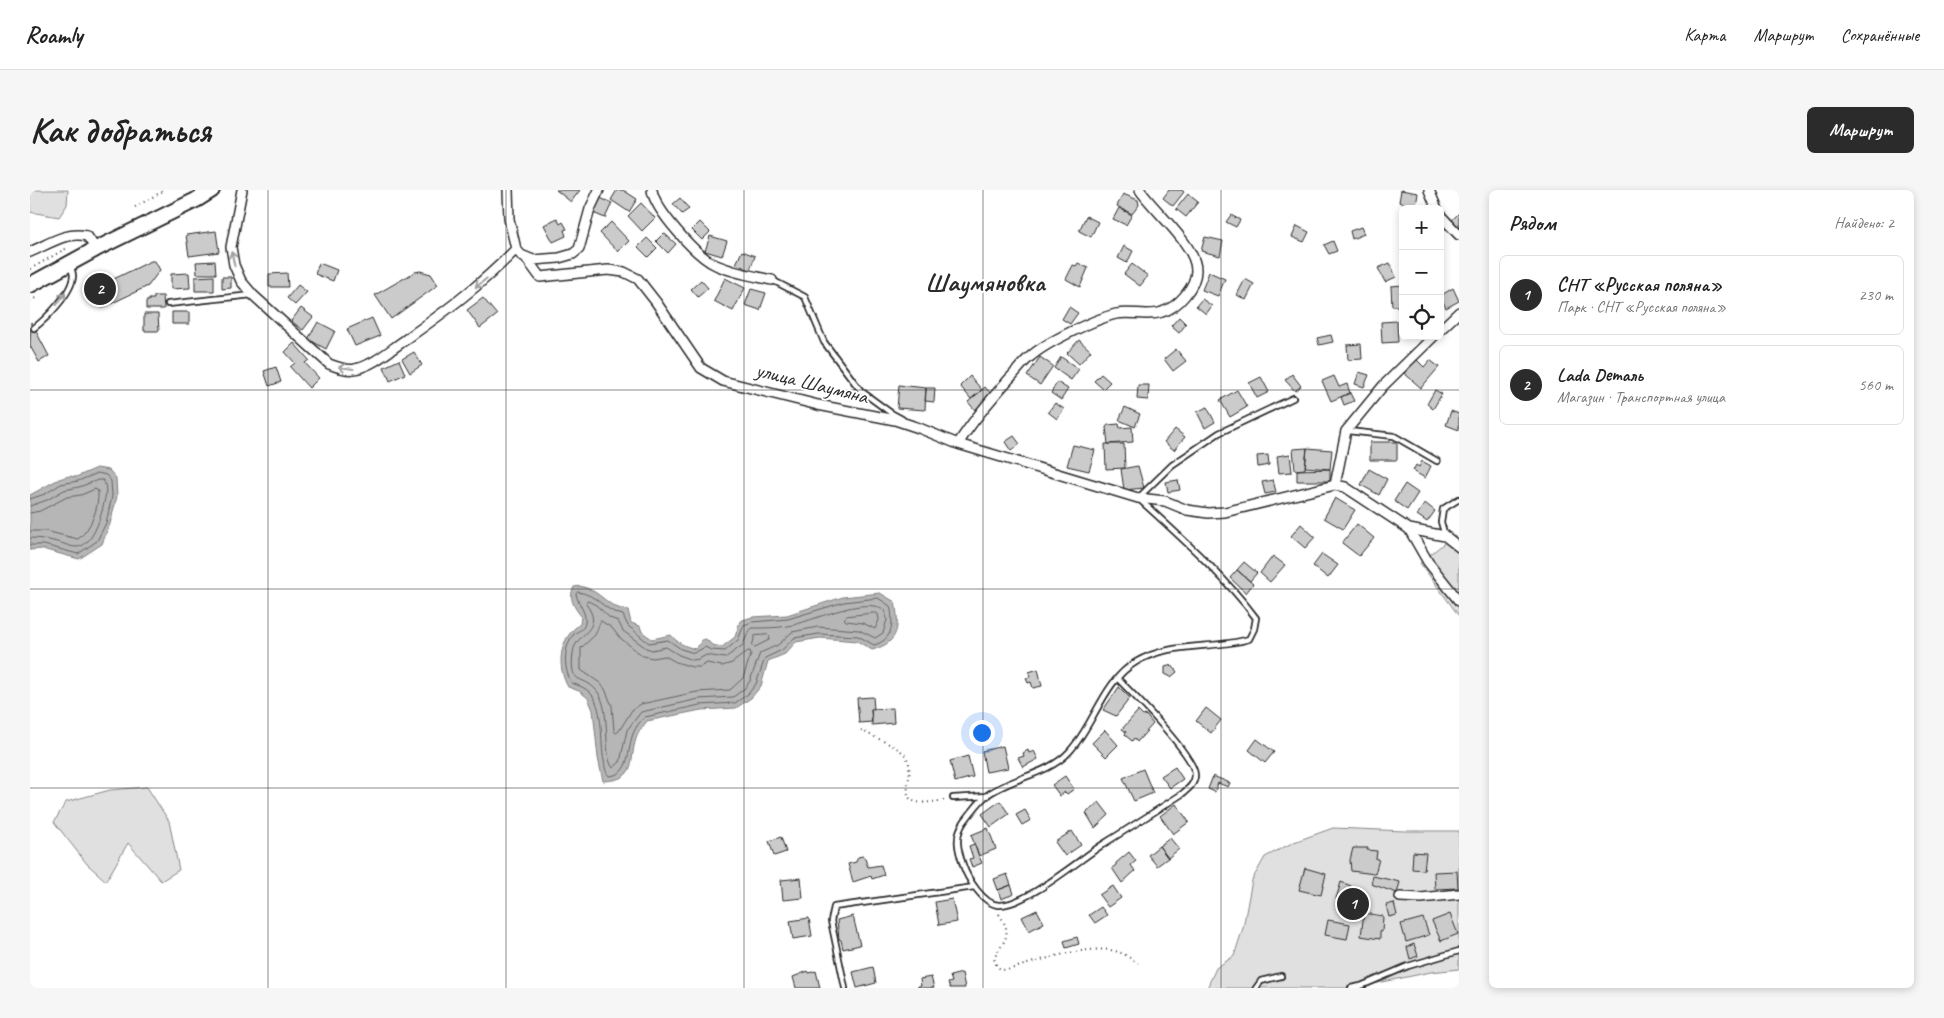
<!DOCTYPE html>
<html lang="ru">
<head>
<meta charset="utf-8">
<style>
  :root { --surface:#fff; --page:#f6f6f6; --text:#222; --muted:#767676; --line:#e0e0e0; --accent:#2b2b2b }
  body { margin:0; font-family:Caveat,sans-serif; background:var(--page); color:var(--text) }
  .controls { position:absolute; right:15px; top:15px; display:grid; overflow:hidden; border-radius:8px; box-shadow:0 2px 8px #0003 }
  .controls button { width:45px; height:45px; display:grid; place-items:center; padding:0; border:0; border-bottom:1px solid var(--line); background:var(--surface); color:var(--text); font:25px sans-serif }
  .you { position:absolute; left:951px; top:542px; width:18px; height:18px; margin:-12px; border:4px solid #fff; border-radius:50%; background:#1a73e8; box-shadow:0 0 0 8px #1a73e833 }
  .badge { display:grid; place-items:center; width:32px; height:32px; border-radius:50%; background:var(--accent); color:#fff; font-size:16px; font-weight:700 }
  .pin { position:absolute; translate:-50% -50%; border:2px solid #fff; box-shadow:0 1px 5px #0006 }
  .list { margin:0; padding:0; list-style:none }
  h2 { display:flex; justify-content:space-between; align-items:center; height:65px; margin:0; padding:0 20px; font-size:21px }
  h2 small { font-size:16px; font-weight:400; color:var(--muted) }
  .list li { display:grid; grid-template-columns:32px 1fr auto; gap:15px; align-items:center; box-sizing:border-box; height:80px; margin:0 10px 10px; padding:0 10px; border:1px solid var(--line); border-radius:8px }
  .list b { display:block; font-size:19px; white-space:nowrap }
  .list p { margin:0; font-size:16px; white-space:nowrap; color:var(--muted) }
  .list em { font-size:16px; font-style:normal; color:var(--muted) }
  .icon { flex:none; width:28px; height:28px; fill:none; stroke:currentColor; stroke-width:2; stroke-linecap:round; stroke-linejoin:round }
  .map { position:relative; flex:none; width:1429px; height:798px; overflow:hidden; border-radius:8px }
  header { display:flex; align-items:center; gap:30px; box-sizing:border-box; height:70px; padding:0 25px; background:var(--surface); border-bottom:1px solid var(--line) }
  header strong { font-size:24px }
  nav { display:flex; gap:28px; margin-inline-start:auto; font-size:18px }
  .intro { display:flex; align-items:center; justify-content:space-between; box-sizing:border-box; height:120px; padding:0 30px }
  h1 { margin:0; font-size:35px }
  .button { padding:12px 22px; border-radius:8px; background:var(--accent); color:#fff; font-size:18px; font-weight:700 }
  main { display:flex; gap:30px; padding:0 30px }
  aside { flex:1; background:var(--surface); border-radius:8px; box-shadow:0 2px 8px #0003 }
  .map>svg:first-child { display:block }
  .green { fill:#e0e0e0; stroke:#868686 }
  .water { fill:#b6b6b6; stroke:#7e7e7e }
  .lines { fill:none; stroke-linecap:round; stroke-linejoin:round }
  .shore { stroke:#636363; stroke-width:1 }
  .building { fill:#cbcbcb; stroke:#2b2b2b }
  .service-casing { stroke:#2b2b2b; stroke-width:8 }
  .minor-casing { stroke:#2b2b2b; stroke-width:12 }
  .secondary-casing { stroke:#2b2b2b; stroke-width:18 }
  .path { stroke:#2b2b2b; stroke-width:2; stroke-dasharray:1 4; stroke-linecap:butt }
  .service { stroke:#fff; stroke-width:4.5 }
  .minor { stroke:#fff; stroke-width:9 }
  .secondary { stroke:#fff; stroke-width:14 }
  .oneway { stroke:#a0a0a0 }
  .grid { fill:none; stroke:#2b2b2b; stroke-width:1; stroke-opacity:0.55 }
  .labels { text-anchor:middle; dominant-baseline:central; stroke-width:4; stroke-linejoin:round; paint-order:stroke }
  .street-label { font-size:21px; fill:#2b2b2b; stroke:#fff }
  .district-label { font-size:26px; font-weight:bold; fill:#2b2b2b; stroke:#fff }
</style>
</head>
<body>
<header>
<strong>Roamly</strong>
<nav><a>Карта</a><a>Маршрут</a><a>Сохранённые</a></nav>
</header>
<div class="intro"><h1>Как добраться</h1><a class="button">Маршрут</a></div>
<main>
<div class="map">
<svg width="1429" height="798" viewBox="0 0 1429 798">
  <rect width="100%" height="100%" fill="#fff"/>
  <filter id="ink" filterUnits="userSpaceOnUse"><feTurbulence type="fractalNoise" baseFrequency=".02" numOctaves="2"/><feDisplacementMap in="SourceGraphic" scale="10" xChannelSelector="R" yChannelSelector="G"/><feConvolveMatrix kernelMatrix="1 2 1 2 8 2 1 2 1" color-interpolation-filters="sRGB"/></filter>
  <g filter="url(#ink)">
    <path class="green" d="M0 0H38L37 15 29 27 0 22Z
      M1424 345 1429 349V426L1390 373Z
      M117 597 139 631 149 680 131 691 98 653 76 691 57 674 24 632 36 612 80 600Z
      M1303 638 1375 641H1429V779L1401 782 1324 798H1177L1186 778 1204 766 1213 738 1222 690 1235 667 1264 652Z"/>
    <path class="water" d="M67 278 79 280 86 288 87 306 80 334 72 354 49 369 12 359 0 360V305L29 289 39 286 46 287Z
      M550 396C573 401 577 419 598 420L601 433 610 436 612 442 622 449 641 445C647 453 655 456 665 459L670 454 671 450 676 449 682 455 692 457 705 447 710 431 722 427 757 425 813 407 850 403 865 412C870 437 869 453 842 460L827 451 790 448 766 452 755 464 738 471 731 496 721 508 706 518 671 520 617 531C614 535 610 540 608 544 597 567 611 590 573 591L568 568 563 520 558 508 549 501 538 497C526 476 529 448 550 434L551 426C544 417 538 408 544 397Z"/>
    <g class="lines">
      <path class="shore" d="M0 309 15 304 31 294 48 291 68 283 76 285 81 291 82 306 76 333 67 351 48 364 14 355H0
        M0 316 17 310 34 300 49 297 68 290H73C79 299 74 311 72 321 69 332 61 357 46 357 41 357 35 354 31 353 20 350 11 348 0 348
        M0 323 10 321 37 307 51 305 65 299 68 301C69 318 61 339 48 349L15 341H0
        M548 402C567 404 575 422 593 425L598 436C606 441 611 448 619 453L638 450 651 459 664 463 675 457 681 460 695 461 708 450 714 435 722 432 758 429 814 412 848 408 860 416C864 433 863 450 844 455L828 446 789 444 764 448 752 460 735 468 726 494 718 504 705 513 670 515 615 527C610 531 605 538 603 544 597 559 601 585 579 586 575 582 575 576 574 571 570 552 574 521 562 505 557 498 549 496 542 493 533 480 533 456 544 444 549 440 554 440 555 433 557 422 548 415 546 404Z
        M558 411 566 415 580 428 588 431 593 441 616 458 622 460 636 457 649 465 663 470 669 469 676 465 695 468 713 455 719 440 723 438C735 438 746 438 758 436 782 432 834 405 855 420L857 430 853 443 845 448 829 440 788 437 762 442 748 455 730 463 720 491 714 499 703 507 669 509 611 522 597 540 590 572 583 578C572 565 582 520 567 501 552 483 539 498 543 463 545 442 576 441 556 414Z
        M845 423 848 424 849 430 845 439 833 433 816 431 814 429 817 426Z
        M571 431 582 438 589 447 613 466 623 468 635 466 646 472 662 477H670L677 473 692 476 702 473 718 461H720L721 464 713 488 700 500 667 502 611 514 602 520 589 541 586 543 584 541 582 516 575 499 570 493 551 480V458L565 445Z
        M738 445 740 447 739 450 725 457 722 456 725 446Z"/>
    </g>
    <path class="building" d="M526 0H550L541 12Z
      M587 0H593L607 9 599 22 581 10Z
      M1139 0H1152L1154 2 1143 16 1133 8Z
      M1371 0 1388 3 1386 16 1369 12Z
      M1093 4 1108 10 1109 15 1102 24 1087 16Z
      M1158 4 1168 12 1156 27 1146 19Z
      M570 8 582 13 575 28 563 23Z
      M650 8 659 19 652 24 643 14Z
      M611 13 625 28 612 41 598 26Z
      M1089 18 1102 25 1096 35 1083 29Z
      M1429 23V40L1421 31Z
      M1201 25 1210 30 1206 37 1196 32Z
      M1056 26 1068 32 1061 47 1049 41Z
      M527 28 530 34 533 32 537 39 534 40 536 46 523 52 514 35Z
      M581 32 599 51 588 62 570 43Z
      M670 32 680 42 672 50 662 40Z
      M1267 36 1279 42 1274 52 1262 47Z
      M1331 37 1334 44 1322 49 1320 41Z
      M186 41 189 62 159 66 156 45Z
      M634 43 646 54 638 63 626 51Z
      M680 46 697 51 692 66 675 61Z
      M1175 47 1193 51 1190 66 1171 61Z
      M617 48 627 58 618 67 608 57Z
      M1303 51 1307 61 1299 64 1294 55Z
      M1094 56 1103 61 1097 73 1088 68Z
      M712 61 725 66 720 80 706 74Z
      M121 71H125L130 80 118 96 72 118 63 99Z
      M185 71 186 84H167L166 72Z
      M289 73 307 80 303 91 285 84Z
      M1048 73 1058 78 1050 97 1036 89 1043 75 1046 76Z
      M1360 73 1366 87 1355 92 1348 78Z
      M1102 74 1118 86 1110 96 1094 84Z
      M390 81 401 84 408 95 361 129 345 105 385 82Z
      M1179 82 1195 89 1188 106 1172 100Z
      M159 83 160 98 141 99V84Z
      M257 83 258 97H239V84Z
      M184 86V101H165V87Z
      M192 87H201V98L192 99Z
      M695 88 715 98 703 121 684 111Z
      M1215 89 1224 94 1216 110 1207 105Z
      M671 90 678 98 668 107 661 99Z
      M268 95 277 102 265 115 257 108Z
      M1373 95V116H1362L1361 96Z
      M1423 98 1429 111 1416 118 1410 106Z
      M721 99 736 103 730 120 715 115Z
      M124 106H133L134 119H116V111H119V109H124Z
      M453 108 467 125 450 138 437 120Z
      M1172 109 1182 116 1176 124 1166 116Z
      M1039 117 1048 123 1040 134 1032 129Z
      M271 118 283 127 273 140 261 131Z
      M142 122H159V134H142Z
      M114 124H128L129 141H114Z
      M1149 127 1156 134 1149 143 1141 136Z
      M342 128 350 146 325 156 317 139Z
      M1367 131 1368 152 1352 153 1351 132Z
      M1 132 19 166 9 172 0 156Z
      M288 132 305 141 296 159 278 149Z
      M1301 145 1303 152 1289 155 1287 148Z
      M1049 150 1061 161 1049 174 1037 163Z
      M264 153 279 170 275 173 289 188 279 198 260 177 265 173 255 162Z
      M1331 154 1332 169 1318 170 1317 155Z
      M1146 159 1156 171 1143 181 1134 169Z
      M384 162 392 175 380 183 372 169Z
      M1010 167 1023 176 1010 195 997 186Z
      M1031 167 1049 179 1041 190 1024 178Z
      M1386 169 1394 177 1400 170 1409 177 1391 198 1374 183Z
      M369 170 375 184 360 191 354 177Z
      M246 177 251 192 239 196 234 181Z
      M1329 182 1339 185 1334 197 1325 194Z
      M1071 184 1080 192 1073 199 1064 191Z
      M1262 184 1271 196 1265 201 1255 190Z
      M940 186 952 200 941 209 930 196Z
      M1304 186 1309 197 1317 194 1320 203 1301 211 1292 191Z
      M1231 187 1239 202 1227 208 1219 193Z
      M1027 192 1038 199 1031 210 1021 203Z
      M869 195 896 198 895 220 867 218Z
      M1108 195H1119L1118 210 1107 209Z
      M955 197 962 205 945 220 938 212Z
      M896 198H905L904 212 895 211Z
      M1207 200 1217 217 1200 227 1190 210Z
      M1405 200 1412 204 1403 219 1397 214Z
      M1320 203 1324 211 1314 215 1311 207Z
      M1025 213 1034 219 1027 229 1018 222Z
      M1095 217 1110 224 1105 237 1089 230Z
      M1177 217 1185 232 1175 238 1167 222Z
      M1421 221 1429 224V240L1416 235Z
      M1089 234 1090 238 1102 237 1103 252 1078 254 1076 237 1078 235Z
      M1145 239 1155 247 1144 260 1134 252Z
      M984 246 990 254 981 261 975 252Z
      M1340 252H1367V270H1340Z
      M1075 254H1094L1095 278 1076 279Z
      M1043 255 1065 260 1059 281 1037 276Z
      M1277 258 1302 260 1300 279 1275 277Z
      M1277 258 1275 279 1265 280 1263 259Z
      M1260 264 1262 282 1249 283 1247 266Z
      M1238 265 1239 275 1228 277 1227 266Z
      M1392 271 1401 276 1395 288 1383 281 1386 275 1389 277Z
      M1108 276 1114 298 1094 300 1091 279Z
      M1300 279V291H1267V280Z
      M1339 279 1357 289 1349 305 1331 295Z
      M1148 290 1150 300 1138 302 1136 292Z
      M1243 290 1246 302 1235 304 1232 292Z
      M1375 294 1388 303 1377 320 1364 311Z
      M1305 308 1325 320 1313 339 1294 328Z
      M1395 313 1405 321 1397 332 1387 325Z
      M1271 334 1285 347 1275 358 1261 346Z
      M1327 334 1344 348 1329 366 1312 353Z
      M1292 364 1308 375 1298 388 1283 376Z
      M1243 366 1255 375 1240 392 1230 383Z
      M1214 372 1227 383 1220 391 1207 380Z
      M1207 380 1223 394 1216 403 1200 388Z
      M1142 475 1147 482 1141 487 1135 484V477Z
      M1008 479 1012 496 1003 498 1001 492 998 493 996 488 1000 487 999 482Z
      M1089 497 1100 508 1086 526 1073 520Z
      M843 507 844 519H841L842 532 829 533 827 508Z
      M863 518 864 533 842 535 841 519Z
      M1176 518 1191 530 1181 543 1166 531Z
      M1108 521 1113 526 1116 525 1123 534 1107 552 1104 548 1102 551 1095 545 1096 542 1092 539Z
      M1075 540 1088 555 1076 567 1062 553Z
      M1227 549 1244 562 1235 573 1219 560Z
      M973 556 978 578 956 582 952 561Z
      M998 560 999 563 1004 561 1008 569 993 577 988 568 994 566 993 563Z
      M938 566 943 587 925 592 920 571Z
      M1145 577 1153 589 1140 598 1131 586Z
      M1113 579 1123 603 1104 611 1093 588Z
      M1035 586 1044 599 1037 604 1035 602 1030 606 1022 595Z
      M1183 586 1200 593 1198 597 1188 593 1185 602 1178 599Z
      M970 611 979 624 961 637 952 624Z
      M1069 612 1079 625 1065 638 1056 623Z
      M1146 614 1159 632 1143 644 1130 626Z
      M995 620 1001 630 992 635 986 625Z
      M958 638 966 659 949 666 941 645Z
      M1042 641 1051 655 1035 666 1025 652Z
      M751 647 756 662 744 666 739 651Z
      M1140 648 1149 659 1138 668 1129 656Z
      M944 654 952 673 942 677 939 669 943 668 939 656Z
      M1129 656 1138 668 1127 676 1118 665Z
      M1323 658H1338L1337 660 1347 661 1346 669H1349L1345 684 1321 681 1320 670Z
      M1099 662 1106 671 1101 675 1105 681 1092 693 1082 678 1086 675V673Z
      M1383 662 1396 663 1394 680 1382 679Z
      M833 666 835 669 838 677 851 675 854 685 842 689 841 686 823 692 818 674 826 672 828 667Z
      M1275 678 1296 684 1291 705 1269 700Z
      M1427 681 1428 698 1405 699 1404 682Z
      M977 684 981 695 968 700 964 689Z
      M1343 686 1370 692 1367 703 1341 694Z
      M771 688 773 708 753 710 751 690Z
      M1311 692 1321 696 1316 712 1306 709Z
      M981 695 984 704 971 709 968 700Z
      M1083 696 1091 708 1078 717 1069 705Z
      M922 709 927 732 909 735 905 712Z
      M1364 713 1367 725 1359 727 1356 715Z
      M1071 717 1077 725 1065 733 1059 725Z
      M1007 720 1014 733 999 741 992 727Z
      M1334 723 1353 726 1352 742 1350 741V749L1331 746Z
      M1420 724 1428 744 1411 751 1402 731Z
      M823 726 830 755 813 759 811 750 809 749 807 730Z
      M779 728 782 746 763 749 760 731Z
      M1393 728 1399 745 1376 752 1371 734Z
      M1298 730 1320 734 1317 749 1295 745Z
      M1047 747 1049 754 1036 758 1034 751Z
      M1384 754 1388 766 1380 769 1377 757Z
      M843 777 846 793 827 798 823 782Z
      M778 781 779 783 786 781 790 798H766L763 787Z
      M932 783 935 798H920L918 793 922 792 920 786Z
      M901 787 904 798H888V796H891L890 789Z"/>
    <g class="lines">
      <g class="service-casing">
        <path id="service" d="M742 90 775 107 794 152 831 201 861 223 872 229
          M138 114 222 105
          M4 138C16 129 42 103 43 86 43 82 41 78 40 74
          M1318 241 1364 246 1407 271
          M1415 346 1411 332 1413 319 1429 309
          M1087 488C1103 504 1165 566 1165 585 1165 594 1158 599 1152 604 1126 621 1099 638 1072 655 1049 670 995 716 969 715 954 715 937 688 933 675 928 660 924 646 934 632 940 624 948 613 956 606 979 588 1018 585 1039 562 1064 536 1073 491 1106 472 1141 451 1182 460 1219 449L1224 439 1226 428C1192 383 1149 346 1108 308L1142 275 1189 243 1263 208
          M923 608 957 606
          M815 798 801 731 804 717 944 697
          M1226 798 1231 791 1251 786
          M1321 798 1331 796 1378 776 1429 761"/>
      </g>
      <g class="minor-casing">
        <path id="minor" d="M212 0 201 57 204 75 211 91 223 105 299 174C307 177 317 181 325 179 344 175 360 160 375 150 416 121 451 95 486 59
          M478 0 479 29 486 59 491 65 503 70 529 68 543 64 549 59 560 19 569 0
          M622 0C625 20 667 67 686 75 704 83 724 86 742 90
          M1399 0 1407 19
          M1410 25 1429 45
          M0 62C19 54 36 41 57 46L66 59
          M496 68 510 87 578 80 594 82 608 89 626 112 671 178 693 191 788 215 865 230 889 238 928 254 1108 308 1135 311 1157 320 1178 323 1195 322 1305 295 1315 297 1379 339 1415 346 1429 357
          M1410 140 1429 122
          M928 254C943 230 961 209 980 188 987 181 993 172 1001 166 1017 152 1065 129 1086 124 1100 121 1119 127 1132 122 1148 117 1166 97 1166 80 1166 55 1124 21 1110 0
          M1305 295 1316 241 1353 196 1404 146
          M1379 339 1398 372 1429 411
          M1370 707 1391 708 1429 704"/>
      </g>
      <g class="secondary-casing">
        <path id="secondary" d="M0 95 66 59 166 10 182 0"/>
      </g>
      <path class="path" d="M105 17 135 0
        M0 79 37 58
        M0 111 7 107
        M831 540C841 546 864 555 872 562 896 583 849 623 914 610
        M969 724C983 745 975 749 964 768 966 777 969 780 977 780 1006 772 1063 751 1091 763 1097 765 1102 770 1108 773"/>
      <use href="#service" class="service"/>
      <use href="#minor" class="minor"/>
      <use href="#secondary" class="secondary"/>
    </g>
    <defs><path id="oneway-shaft" d="M-6 0H5M1.5-3L5.5 0L1.5 3" fill="none" stroke-width="1.6" stroke-linecap="round" stroke-linejoin="round" transform="scale(1.25)"/></defs>
    <g class="oneway">
      <use href="#oneway-shaft" transform="translate(203 69) rotate(-102)"/>
      <use href="#oneway-shaft" transform="translate(451 93) rotate(141)"/>
      <use href="#oneway-shaft" transform="translate(31 109) rotate(-55)"/>
      <use href="#oneway-shaft" transform="translate(316 178) rotate(-172)"/>
    </g>
  </g>
  <path class="grid" d="M238 0V798M476 0V798M714 0V798M953 0V798M1191 0V798M0 200H1429M0 399H1429M0 598H1429"/>
  <g class="labels">
    <g class="street-label">
      <text transform="translate(782 193) rotate(14)">улица Шаумяна</text>
    </g>
    <g class="district-label">
      <text x="955" y="92">Шаумяновка</text>
    </g>
  </g>
</svg>
<div class="controls">
<button>+</button>
<button>−</button>
<button><svg class="icon" aria-label="locate" viewBox="0 0 24 24"><circle cx="12" cy="12" r="6"/><path d="M12 2v4M12 18v4M2 12h4M18 12h4"/></svg></button>
</div>
<div class="you"></div>
<div class="pin badge" style="left:1323px;top:714px">1</div>
<div class="pin badge" style="left:70px;top:99px">2</div>
</div>
<aside>
<h2>Рядом<small>Найдено: 2</small></h2>
<ul class="list">
<li><span class="badge">1</span><div><b>СНТ «Русская поляна»</b><p>Парк · СНТ «Русская поляна»</p></div><em>230 m</em></li>
<li><span class="badge">2</span><div><b>Lada Dеталь</b><p>Магазин · Транспортная улица</p></div><em>560 m</em></li>
</ul>
</aside>
</main>
</body>
</html>
